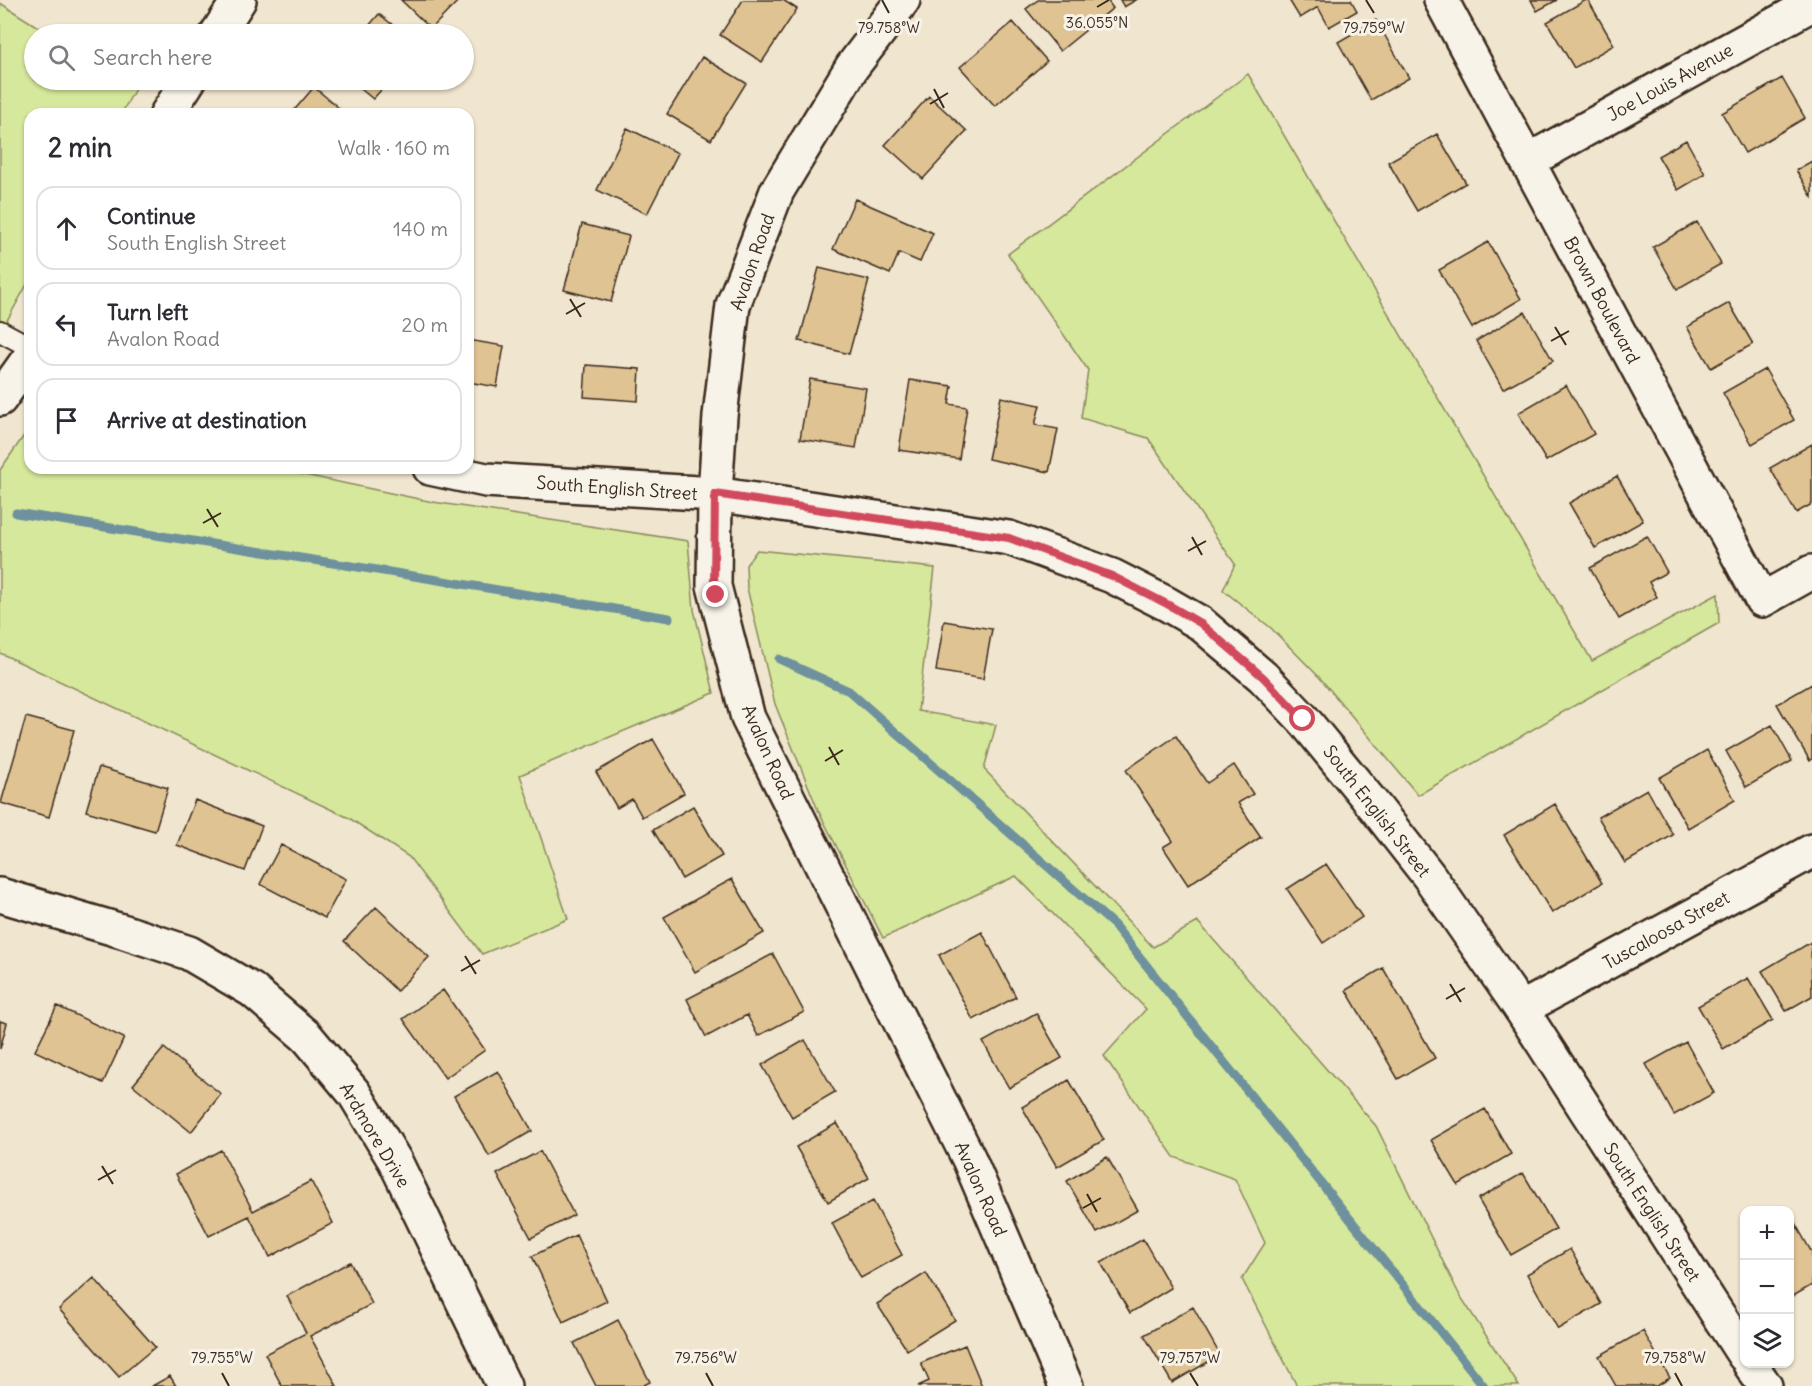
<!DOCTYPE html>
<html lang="en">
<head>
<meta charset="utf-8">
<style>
  :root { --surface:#fff; --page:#f7f7f7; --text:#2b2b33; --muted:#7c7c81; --line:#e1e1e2 }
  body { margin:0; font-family:Delius,sans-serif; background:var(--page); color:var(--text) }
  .controls { position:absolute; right:18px; bottom:18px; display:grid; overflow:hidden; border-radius:12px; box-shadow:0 2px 4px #0004 }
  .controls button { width:54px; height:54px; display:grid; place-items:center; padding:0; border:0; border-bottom:2px solid var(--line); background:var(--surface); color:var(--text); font:30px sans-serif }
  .stop { position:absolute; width:18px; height:18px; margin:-14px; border:4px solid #d1495b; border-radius:50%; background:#fff }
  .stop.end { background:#d1495b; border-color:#fff; box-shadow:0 2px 6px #0008 }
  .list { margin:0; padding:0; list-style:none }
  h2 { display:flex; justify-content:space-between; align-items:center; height:78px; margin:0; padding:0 24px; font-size:26px }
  h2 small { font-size:20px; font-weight:400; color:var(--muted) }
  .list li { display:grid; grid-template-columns:39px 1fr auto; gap:18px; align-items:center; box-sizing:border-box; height:84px; margin:0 12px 12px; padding:0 12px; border:2px solid var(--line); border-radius:18px }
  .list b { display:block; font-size:22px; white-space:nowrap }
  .list p { margin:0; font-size:20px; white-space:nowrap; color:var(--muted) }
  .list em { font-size:20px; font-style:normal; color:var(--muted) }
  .icon { flex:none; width:33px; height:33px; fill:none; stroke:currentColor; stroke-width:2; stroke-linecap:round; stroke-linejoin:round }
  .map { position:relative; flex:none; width:1812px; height:1386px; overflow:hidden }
  .search { position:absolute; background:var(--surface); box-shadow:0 2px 4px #0004; left:24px; top:24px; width:450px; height:66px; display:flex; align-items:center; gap:15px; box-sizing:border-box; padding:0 21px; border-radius:33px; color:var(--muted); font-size:22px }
  .panel { position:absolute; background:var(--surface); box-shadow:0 2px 4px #0004; left:24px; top:108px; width:450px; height:366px; border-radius:18px }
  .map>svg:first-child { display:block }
  .green { fill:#d6e89c; stroke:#88895d; stroke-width:1.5 }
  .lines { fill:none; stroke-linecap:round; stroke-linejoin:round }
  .stream { stroke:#6e919d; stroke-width:9 }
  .building { fill:#dfc393; stroke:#3b2a1e; stroke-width:1.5 }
  .lane-casing { stroke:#3b2a1e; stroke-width:24 }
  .street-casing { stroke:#3b2a1e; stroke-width:38 }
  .secondary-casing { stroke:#3b2a1e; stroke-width:38 }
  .lane { stroke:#f7f3e8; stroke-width:20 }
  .street { stroke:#f7f3e8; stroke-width:33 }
  .secondary { stroke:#f7f3e8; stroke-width:33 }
  .route { stroke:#d1495b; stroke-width:8 }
  .ticks { fill:none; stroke:#3b2a1e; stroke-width:2 }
  .labels { text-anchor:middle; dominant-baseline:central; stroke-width:6; stroke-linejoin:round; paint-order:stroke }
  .street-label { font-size:18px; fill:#3b2a1e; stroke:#f7f3e8 }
  .ticks-label { font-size:15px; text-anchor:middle; fill:#3b2a1e; stroke:#f7f3e8; stroke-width:6; stroke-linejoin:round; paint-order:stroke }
</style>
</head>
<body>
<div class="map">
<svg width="1812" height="1386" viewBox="0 0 1812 1386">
  <rect width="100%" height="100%" fill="#f0e5ce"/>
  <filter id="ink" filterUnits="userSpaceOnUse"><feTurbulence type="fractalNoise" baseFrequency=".0167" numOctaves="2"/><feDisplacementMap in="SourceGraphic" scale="12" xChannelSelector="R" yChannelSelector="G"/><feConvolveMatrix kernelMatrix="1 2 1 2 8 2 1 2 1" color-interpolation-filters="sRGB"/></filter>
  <g filter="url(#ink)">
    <path class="green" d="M0 3 49 34H34V80H120L135 89 121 114H30V279L0 333Z
      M1248 74 1592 661 1718 594 1719 623 1418 795 1320 678 1271 628 1223 590 1235 564 1148 438 1081 418 1088 370 1008 254Z
      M30 427V468H272L433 502 688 541 694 610 714 693 520 775 568 919 482 954 409 857 349 818 0 653V470Z
      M757 550 935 568 918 711 996 725 984 769 1153 947 1198 922 1376 1126 1459 1294 1519 1386H1297L1242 1279 1265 1243 1235 1179 1174 1157 1104 1056 1146 1009 1016 876 883 938 818 810 775 704 747 588 746 565Z"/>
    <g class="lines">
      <path class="stream" d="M16 513 377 570 669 618
        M779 659 849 691 1114 925 1484 1386"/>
    </g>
    <path class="building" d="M401 0H459L431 29Z
      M743 0H783L797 9 762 62 720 35Z
      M1038 0H1107L1113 8 1060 51 1026 9Z
      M1120 0H1136L1124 7Z
      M1289 0H1351L1357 11 1329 27 1318 7 1300 18Z
      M1531 0H1557L1537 11Z
      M1586 0H1588L1614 45 1574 68 1547 22Z
      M379 14 404 34H362Z
      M1376 20 1409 78 1371 100 1338 42Z
      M1013 22 1047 61 995 106 960 67Z
      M702 57 746 83 711 140 667 114Z
      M1782 78 1805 118 1745 153 1722 113Z
      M350 80H390L373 99Z
      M314 87 346 114H291Z
      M929 96 967 131 923 179 885 145Z
      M627 128 678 153 647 214 597 190Z
      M1437 134 1466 183 1417 211 1388 162Z
      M1686 140 1705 174 1678 190 1658 156Z
      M1812 161V197L1796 170Z
      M855 199 933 233 920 262 899 253 890 274 833 249Z
      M1697 222 1721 264 1677 289 1653 247Z
      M582 224 629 236 611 302 564 290Z
      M1488 242 1521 299 1472 328 1439 270Z
      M819 268 869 280 849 354 799 341Z
      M1729 303 1753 344 1711 368 1687 327Z
      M1525 312 1553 361 1503 389 1476 341Z
      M468 340 504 346 497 387 468 382Z
      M586 365 640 369 638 401 584 397Z
      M1765 369 1794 420 1752 444 1723 393Z
      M810 379 866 388 856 448 800 439Z
      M910 380 952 386 949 404 967 407 959 459 899 450Z
      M1566 385 1594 434 1546 461 1518 413Z
      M1001 397 1040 405 1035 425 1058 429 1049 472 988 459Z
      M1812 444V504L1796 513 1770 468Z
      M1617 476 1643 521 1595 548 1569 503Z
      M1647 536 1667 572 1649 582 1657 597 1619 619 1590 568Z
      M944 621 992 629 983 679 936 671Z
      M1812 684V759L1810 761 1777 704Z
      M26 717 74 730 49 817 1 803Z
      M1772 725 1792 761 1746 787 1726 751Z
      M1176 736 1207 783 1234 765 1253 794 1238 803 1261 837 1188 885 1163 847 1173 841 1126 770Z
      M653 739 684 793 642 817 632 799 617 808 596 772Z
      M1707 750 1735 800 1688 828 1659 778Z
      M99 767 168 788 155 831 86 811Z
      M1647 789 1673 835 1625 863 1598 817Z
      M195 800 262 826 245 871 177 845Z
      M1555 804 1602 883 1552 913 1504 835Z
      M693 806 722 856 682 879 653 830Z
      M281 845 346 879 325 918 260 884Z
      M1326 864 1362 917 1323 943 1287 889Z
      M732 879 764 933 695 972 664 917Z
      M376 907 429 957 397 991 344 941Z
      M982 932 1016 997 973 1020 939 955Z
      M1811 942 1812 996 1786 1011 1762 971Z
      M773 954 804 1012 758 1036 747 1015 706 1037 687 999Z
      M1383 968 1435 1058 1398 1079 1346 990Z
      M1748 978 1773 1020 1723 1049 1698 1006Z
      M443 990 485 1050 445 1078 403 1019Z
      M57 1006 124 1038 103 1083 35 1051Z
      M1036 1013 1062 1058 1009 1088 983 1042Z
      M0 1021 7 1023 0 1049Z
      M805 1040 835 1092 792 1117 762 1065Z
      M1686 1042 1714 1093 1674 1115 1646 1064Z
      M164 1048 221 1094 191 1132 133 1085Z
      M498 1071 532 1131 489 1156 454 1096Z
      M1069 1080 1104 1140 1057 1167 1022 1107Z
      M1485 1109 1511 1154 1458 1185 1431 1140Z
      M837 1123 869 1178 828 1202 796 1147Z
      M221 1150 253 1211 311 1181 333 1223 270 1257 249 1216 209 1236 176 1174Z
      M540 1151 574 1215 531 1238 497 1174Z
      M1107 1157 1138 1210 1097 1233 1067 1181Z
      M1523 1173 1556 1229 1511 1255 1478 1199Z
      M873 1201 902 1255 861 1278 832 1223Z
      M1791 1216 1812 1253V1285L1790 1298V1217Z
      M576 1235 607 1301 563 1322 532 1256Z
      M1143 1239 1171 1288 1130 1313 1101 1263Z
      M1570 1249 1601 1304 1558 1329 1527 1274Z
      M350 1262 372 1304 310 1336 337 1386H282L265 1354 306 1333 287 1296Z
      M926 1273 955 1320 907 1350 877 1304Z
      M94 1278 155 1347 119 1377 59 1309Z
      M1193 1307 1220 1355 1172 1383 1144 1335Z
      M618 1320 650 1382 642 1386H596L574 1343Z
      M1643 1331 1670 1378 1657 1386H1616L1599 1356Z
      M965 1345 982 1386H918L929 1381 921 1363Z
      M170 1376 176 1386H152Z"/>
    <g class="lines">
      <g class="lane-casing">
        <path id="lane" d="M0 331 30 347"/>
      </g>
      <g class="street-casing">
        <path id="street" d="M903 0 852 67 777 191 733 305 720 416 715 494 714 586 748 718 969 1159 1066 1386
          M1441 0 1762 600 1812 572
          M1528 161 1812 4
          M0 895 122 931 189 953 252 990 307 1037 354 1093 395 1161 504 1386
          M1521 1009 1812 851"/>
      </g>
      <g class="secondary-casing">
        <path id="secondary" d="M217 34 239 0
          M167 114 189 80
          M0 399 30 357
          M430 468 486 480 715 494 1009 538 1112 576 1167 604 1200 623 1263 677 1303 719 1375 807 1429 876 1521 1009 1744 1355
          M1750 1364 1765 1386"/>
      </g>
      <use href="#lane" class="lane"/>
      <use href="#street" class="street"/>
      <use href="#secondary" class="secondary"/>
    </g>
  </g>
  <g class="lines" filter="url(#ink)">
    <path class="route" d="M716 595 714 586 715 494 1009 538 1112 576 1167 604 1200 623 1263 677 1303 719"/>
  </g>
  <path class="ticks" d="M882 0 889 13M1366 0 1374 13M1097 7 1109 0M934 89 944 108M930 104 948 93M570 299 581 317M566 314 585 303M1555 327 1566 345M1551 341 1569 331M207 509 218 527M203 523 221 513M1192 537 1202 555M1188 551 1206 541M829 747 839 765M825 761 843 750M465 956 476 974M461 971 480 960M1450 984 1461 1002M1446 999 1465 988M102 1166 113 1184M98 1180 116 1170M1087 1194 1097 1212M1083 1208 1101 1198M222 1373 229 1386M706 1373 713 1386M1190 1373 1198 1386M1675 1373 1682 1386"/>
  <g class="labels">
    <g class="street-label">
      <text transform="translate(1670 82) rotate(-29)">Joe Louis Avenue</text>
      <text transform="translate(752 262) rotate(-71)">Avalon Road</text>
      <text transform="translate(1602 300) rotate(62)">Brown Boulevard</text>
      <text transform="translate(617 488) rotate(4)">South English Street</text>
      <text transform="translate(768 752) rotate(66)">Avalon Road</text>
      <text transform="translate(1377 811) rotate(52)">South English Street</text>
      <text transform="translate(1666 930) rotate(-29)">Tuscaloosa Street</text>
      <text transform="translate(375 1135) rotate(59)">Ardmore Drive</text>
      <text transform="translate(981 1189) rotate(66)">Avalon Road</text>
      <text transform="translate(1652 1212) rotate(57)">South English Street</text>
    </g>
  </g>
  <g class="ticks-label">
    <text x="1097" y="28">36.055°N</text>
    <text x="889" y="33">79.758°W</text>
    <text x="1374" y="33">79.759°W</text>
    <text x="222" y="1363">79.755°W</text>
    <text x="706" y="1363">79.756°W</text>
    <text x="1190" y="1363">79.757°W</text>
    <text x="1675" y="1363">79.758°W</text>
  </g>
</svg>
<div class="controls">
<button>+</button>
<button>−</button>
<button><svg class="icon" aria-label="layers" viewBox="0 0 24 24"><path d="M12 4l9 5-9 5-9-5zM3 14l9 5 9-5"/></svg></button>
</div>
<div class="stop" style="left:1303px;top:719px"></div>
<div class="stop end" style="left:716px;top:595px"></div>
<div class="search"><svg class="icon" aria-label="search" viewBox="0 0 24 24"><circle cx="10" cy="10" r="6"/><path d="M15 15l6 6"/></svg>Search here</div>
<section class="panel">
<h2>2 min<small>Walk · 160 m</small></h2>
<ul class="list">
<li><svg class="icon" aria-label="ahead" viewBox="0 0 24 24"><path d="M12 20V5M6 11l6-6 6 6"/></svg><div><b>Continue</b><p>South English Street</p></div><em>140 m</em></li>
<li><svg class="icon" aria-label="left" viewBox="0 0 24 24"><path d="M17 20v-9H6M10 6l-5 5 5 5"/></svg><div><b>Turn left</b><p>Avalon Road</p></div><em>20 m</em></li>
<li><svg class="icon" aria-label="arrive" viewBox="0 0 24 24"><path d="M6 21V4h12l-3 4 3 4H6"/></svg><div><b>Arrive at destination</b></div></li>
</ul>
</section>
</div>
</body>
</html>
